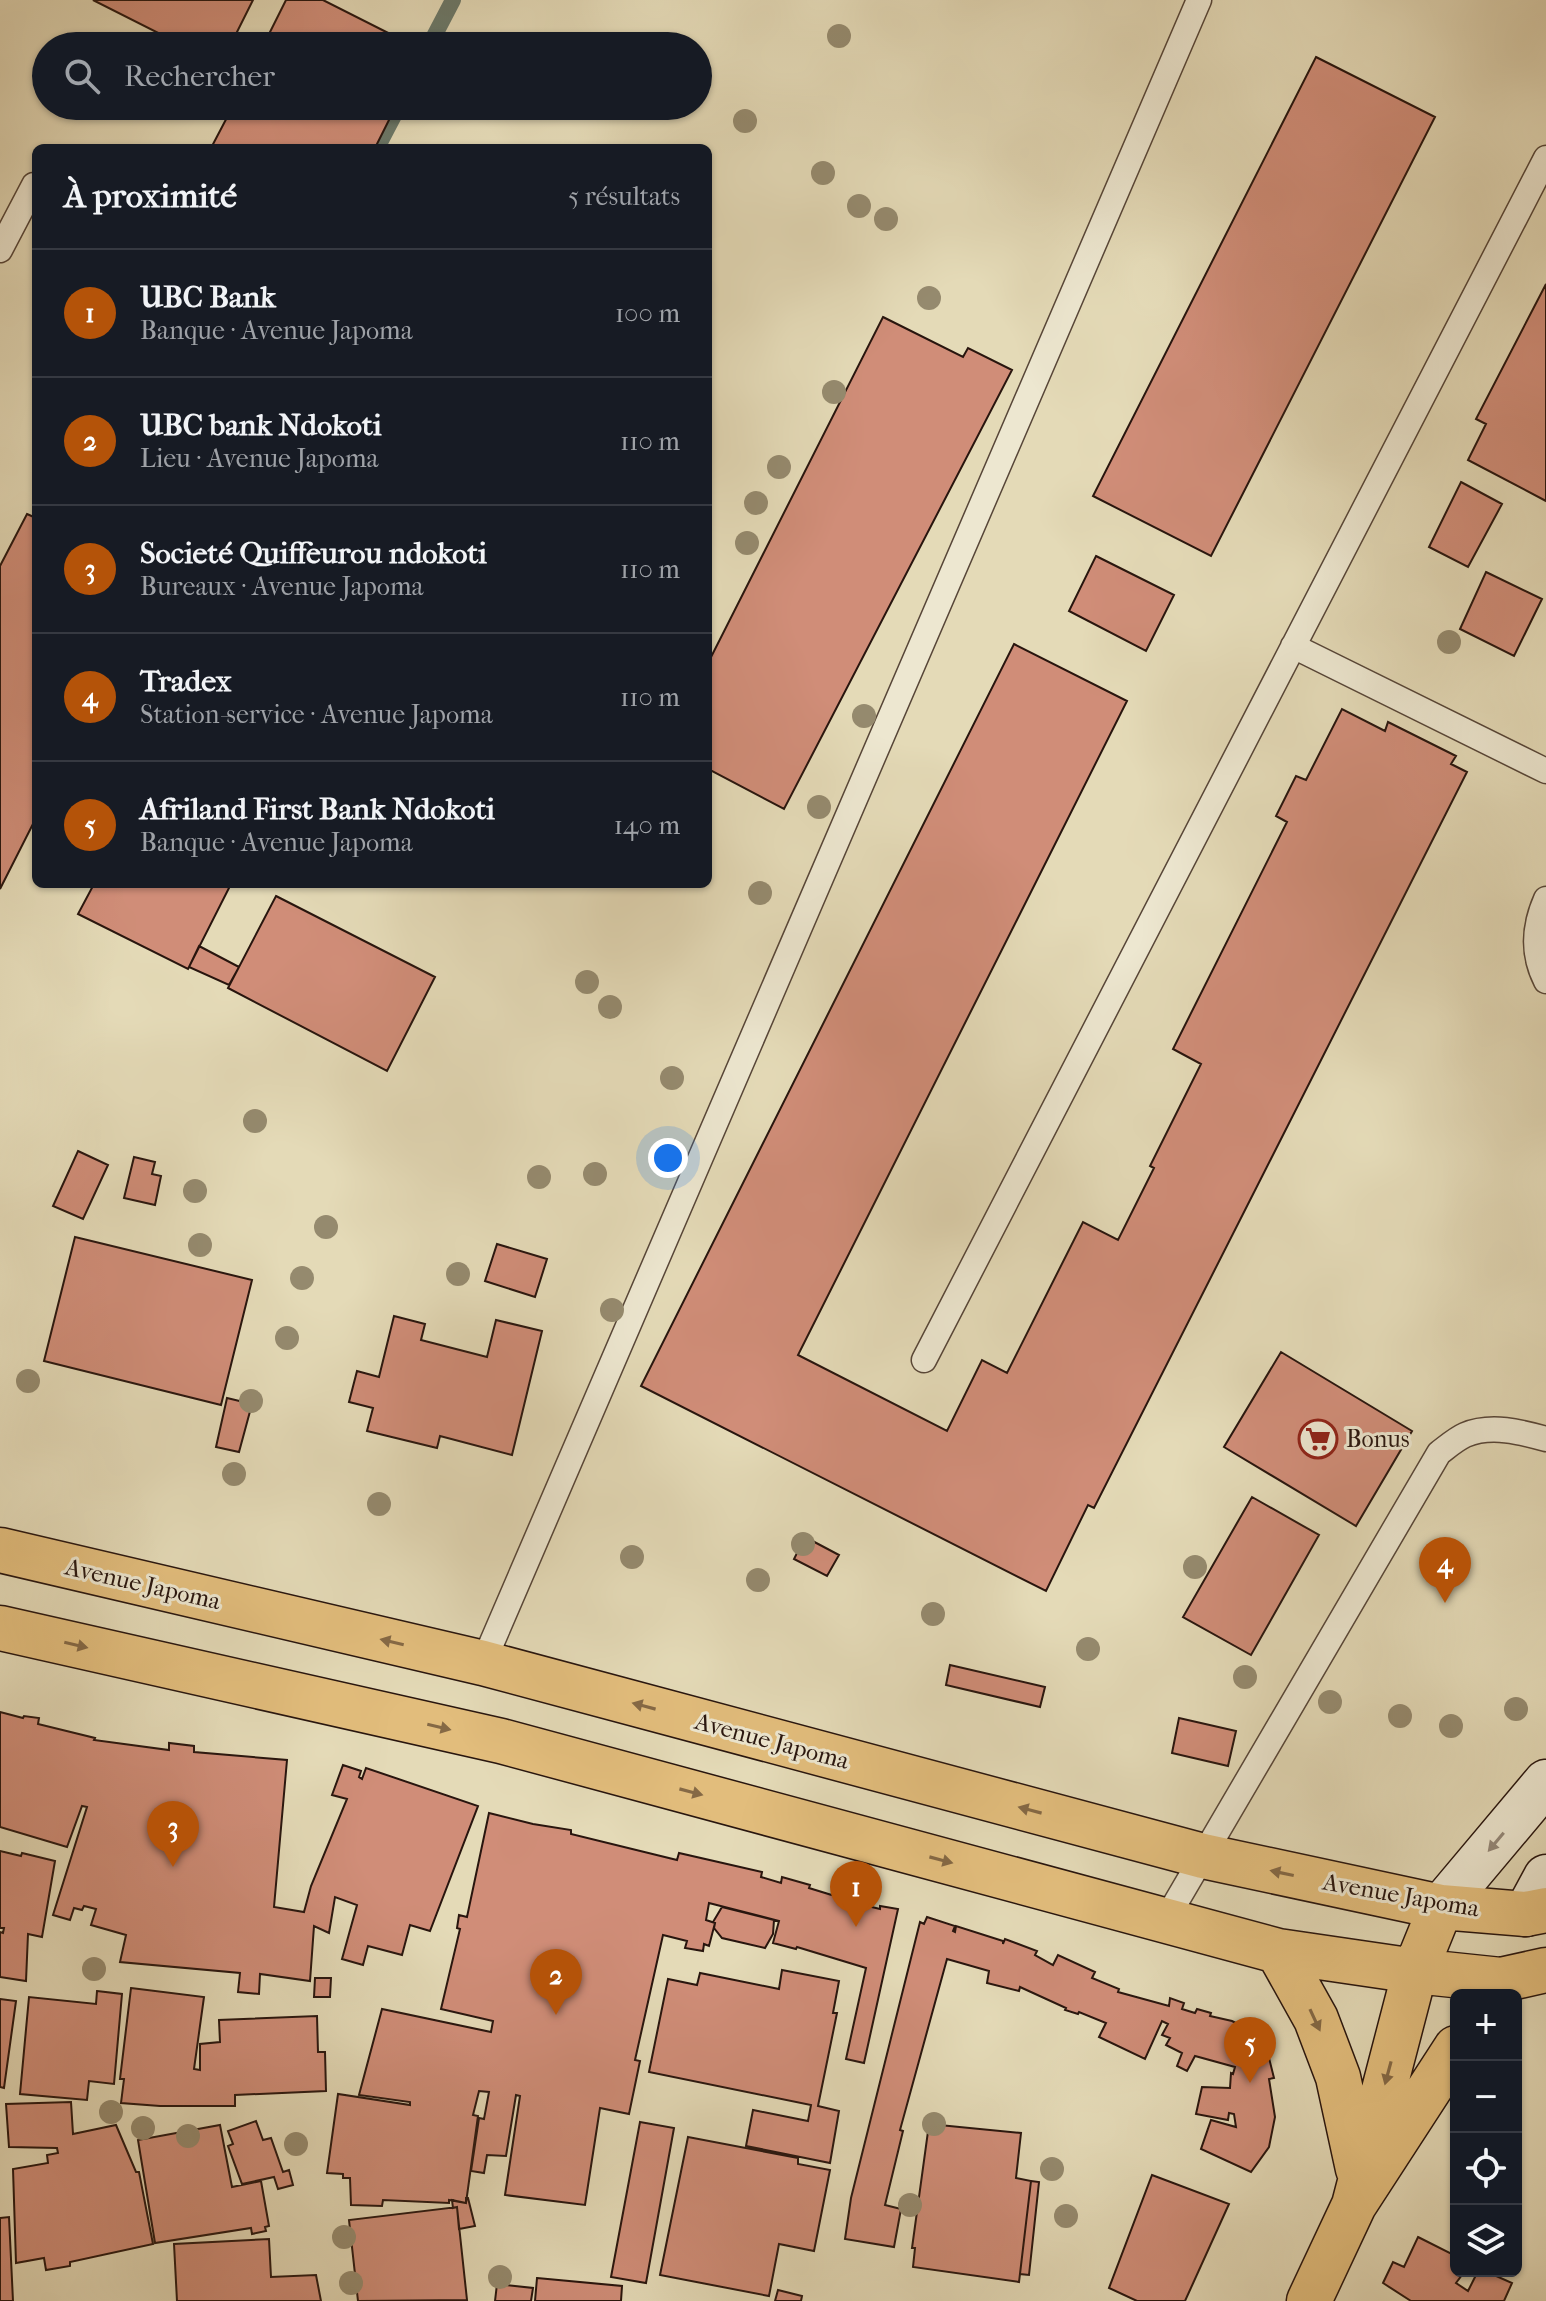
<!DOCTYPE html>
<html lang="fr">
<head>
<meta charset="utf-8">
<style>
  :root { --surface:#171b24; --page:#242831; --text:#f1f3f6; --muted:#9ea1a6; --line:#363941; --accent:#b45309 }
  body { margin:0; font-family:"IM FELL French Canon",serif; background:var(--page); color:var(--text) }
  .controls { position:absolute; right:24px; bottom:24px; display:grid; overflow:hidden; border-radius:12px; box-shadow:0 2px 6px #0004 }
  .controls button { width:72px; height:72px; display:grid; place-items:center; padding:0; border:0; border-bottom:2px solid var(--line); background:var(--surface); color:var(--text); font:40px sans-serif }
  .you { position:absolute; left:668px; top:1158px; width:28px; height:28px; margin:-20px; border:6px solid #fff; border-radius:50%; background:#1a73e8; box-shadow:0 0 0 12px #1a73e833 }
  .badge { display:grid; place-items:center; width:52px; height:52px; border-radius:50%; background:var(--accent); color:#fff; font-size:26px; font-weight:700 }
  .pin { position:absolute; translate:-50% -66px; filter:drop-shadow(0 2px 4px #0008) }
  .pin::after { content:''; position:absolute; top:42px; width:28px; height:24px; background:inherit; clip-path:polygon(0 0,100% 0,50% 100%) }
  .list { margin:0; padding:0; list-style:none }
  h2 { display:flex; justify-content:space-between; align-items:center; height:104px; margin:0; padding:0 32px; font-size:34px }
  h2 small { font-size:26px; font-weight:400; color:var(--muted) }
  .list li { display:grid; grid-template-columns:52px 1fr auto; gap:24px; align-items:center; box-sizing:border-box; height:128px; padding:0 32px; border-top:2px solid var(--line) }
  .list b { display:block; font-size:30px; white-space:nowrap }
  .list p { margin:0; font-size:26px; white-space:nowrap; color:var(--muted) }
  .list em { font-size:26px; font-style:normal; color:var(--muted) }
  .icon { flex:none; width:44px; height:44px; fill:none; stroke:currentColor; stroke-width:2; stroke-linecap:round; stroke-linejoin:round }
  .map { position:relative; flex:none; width:1546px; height:2301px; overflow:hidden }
  .search { position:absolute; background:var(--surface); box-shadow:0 2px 6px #0004; left:32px; top:32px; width:680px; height:88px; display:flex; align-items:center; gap:20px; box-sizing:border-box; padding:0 28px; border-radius:44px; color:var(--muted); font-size:30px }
  .panel { position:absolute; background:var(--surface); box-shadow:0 2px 6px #0004; left:32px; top:144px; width:680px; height:744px; border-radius:12px }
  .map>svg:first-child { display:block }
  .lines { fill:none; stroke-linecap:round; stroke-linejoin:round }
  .stream { stroke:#6b796a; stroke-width:16 }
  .building { fill:#d08d78; stroke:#28150e; stroke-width:2 }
  .service-casing { stroke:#574638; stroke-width:27 }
  .secondary-casing { stroke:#28150e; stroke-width:47 }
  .primary-casing { stroke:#28150e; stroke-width:47 }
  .service { stroke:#ede7d0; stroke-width:24 }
  .secondary { stroke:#ede7d0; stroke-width:44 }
  .primary { stroke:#e2bd7c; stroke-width:44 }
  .tree { fill:#958a6e }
  .oneway { fill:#856945 }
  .oneway2 { fill:#948879 }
  .labels { text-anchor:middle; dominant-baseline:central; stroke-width:6; stroke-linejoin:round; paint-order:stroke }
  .poi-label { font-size:24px; fill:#28150e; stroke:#ede7d0; text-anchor:start }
  .street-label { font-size:24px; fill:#28150e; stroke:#ede7d0 }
</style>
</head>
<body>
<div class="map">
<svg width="1546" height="2301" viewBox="0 0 1546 2301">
  <rect width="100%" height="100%" fill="#e4dab7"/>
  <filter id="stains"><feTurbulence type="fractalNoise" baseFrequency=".0025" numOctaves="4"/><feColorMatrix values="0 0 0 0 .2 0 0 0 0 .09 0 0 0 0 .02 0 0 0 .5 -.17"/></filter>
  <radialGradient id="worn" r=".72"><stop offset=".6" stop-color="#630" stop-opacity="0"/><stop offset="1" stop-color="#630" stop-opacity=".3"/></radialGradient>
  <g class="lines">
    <path class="stream" d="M429 46 453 0
      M377 148 399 106"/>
  </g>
  <path class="building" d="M93 0H253L230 46H184Z
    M286 0H323L414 46H263Z
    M1316 57 1435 117 1211 556 1093 496Z
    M233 106H396L375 148H211Z
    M1546 284V501L1468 460 1486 424 1476 419Z
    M883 317 963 357 968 348 1012 370 784 809 708 769V663Z
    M1461 482 1502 504 1468 567 1429 547Z
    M27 514 36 518V818L0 889V566Z
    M1096 556 1174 595 1146 651 1069 611Z
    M1486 572 1542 599 1514 656 1460 629Z
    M1014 644 1127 701 798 1355 947 1431 982 1360 1007 1373 1083 1222 1118 1240 1154 1168 1150 1166 1201 1064 1173 1049 1287 822 1276 816 1296 776 1306 780 1342 709 1385 731 1388 722 1456 756 1451 764 1467 772 1094 1508 1088 1505 1046 1591 641 1386Z
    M94 884H231L188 969 78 914Z
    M276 896 435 977 387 1071 228 988Z
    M199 946 239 967 229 985 189 967Z
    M78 1151 108 1165 83 1219 53 1206Z
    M134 1157 155 1162 152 1174 161 1176 155 1205 124 1198Z
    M75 1237 252 1280 221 1405 44 1361Z
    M497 1244 547 1259 535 1297 485 1281Z
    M394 1316 425 1324 421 1340 487 1357 496 1320 542 1331 512 1455 440 1436 437 1448 367 1431 373 1408 349 1402 357 1371 379 1377Z
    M1281 1352 1412 1431 1356 1526 1224 1447Z
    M227 1398 252 1404 239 1452 216 1447Z
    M1252 1497 1319 1535 1251 1655 1183 1617Z
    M805 1537 839 1555 827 1576 794 1559Z
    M950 1665 1045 1687 1040 1707 946 1685Z
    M0 1712 23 1718 24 1716 39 1718 38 1724 95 1738 94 1740 169 1750V1743L194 1746V1752L287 1760 274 1907 304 1912 311 1886 347 1799 332 1795 343 1765 361 1771 359 1777 362 1779 366 1768 478 1806 430 1931 410 1925 402 1955 368 1946 363 1965 342 1959 357 1905 335 1897 329 1933 314 1926 310 1981 260 1974 259 1994 238 1992 240 1973 120 1962 126 1935 91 1925 96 1909 84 1906 82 1910 74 1908 70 1920 53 1915 87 1807 82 1806 67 1847 0 1827Z
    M1179 1718 1236 1731 1228 1766 1172 1753Z
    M489 1813 533 1824 571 1830V1834L677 1860 679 1853 762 1872 761 1877 781 1883 782 1877 810 1885 809 1888 848 1900 851 1894 862 1897 859 1904 880 1909V1906L898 1909 864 2063 846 2059 866 1968 797 1947 796 1949 773 1943 779 1921 709 1903 706 1920 715 1923 709 1946 704 1944 703 1951 685 1948 687 1941 663 1935 635 2060 640 2061 629 2114 600 2108 585 2205 505 2195 520 2096 516 2095 506 2156 487 2155 484 2173 471 2171 479 2118 484 2119 489 2092 479 2091 473 2115 478 2116 466 2203 449 2200V2203L383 2200 382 2206 351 2205 350 2178H343V2174L327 2173 338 2094 410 2105V2102L359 2095 382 2009 491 2032 493 2021 441 2009 460 1929 457 1928 459 1915 467 1917Z
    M0 1851 21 1856 22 1853 55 1861 42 1937 28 1934 26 1981 0 1977V1932L3 1933 4 1928H0Z
    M722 1907 774 1920 773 1934 765 1948 722 1938 714 1928 715 1923 713 1922Z
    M927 1917 955 1926 953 1931 955 1932 956 1926 1003 1941V1944L1005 1939 1037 1951 1035 1955 1053 1965 1058 1955 1095 1972 1092 1978 1119 1989 1118 1992 1169 2006 1170 1998 1184 2003 1182 2009 1195 2013 1197 2009 1211 2013 1210 2016 1232 2021 1248 2029 1246 2036 1249 2045 1265 2042 1274 2078 1269 2079 1275 2117 1269 2147 1251 2172 1201 2149 1211 2120 1236 2127 1234 2114 1229 2113 1228 2120 1196 2114 1202 2087 1230 2088 1231 2073 1233 2074 1235 2067 1195 2056 1187 2071 1177 2066 1182 2053 1166 2045 1170 2038 1162 2035 1168 2024 1162 2021 1145 2059 1099 2037 1106 2023 1079 2012 1078 2014 1065 2010 1066 2008 1020 1987 1019 1991 987 1983 989 1971 947 1959 900 2130 903 2131 885 2205 901 2209 894 2247 845 2239 851 2198 920 1922 924 1924Z
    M782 1970 839 1981 833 2013H837L818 2106 839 2111 830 2163 746 2146 753 2110 808 2121 811 2105 649 2072 668 1979 697 1985 700 1973 779 1989Z
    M315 1978H331L330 1997H314Z
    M131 1988 204 1997 194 2069 200 2070V2044L220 2042 219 2020 317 2016 318 2052H325L326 2091 235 2095V2106H160L121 2103 124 2079H120Z
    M97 1991 122 1994 114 2084 89 2081 87 2100 20 2094 29 1997 96 2004Z
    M0 1999 16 2001 4 2088 0 2087Z
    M71 2102 73 2134 116 2125 136 2172H139L153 2244 70 2262V2266L46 2270 44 2258 16 2263 13 2169 48 2163 47 2155 58 2153 57 2148 9 2147 6 2104Z
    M256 2121 263 2140 271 2138 283 2172 289 2170 293 2185 278 2189 274 2177 242 2184 228 2146 233 2144 228 2131Z
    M640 2122 674 2128 646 2283 611 2277Z
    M929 2124 1021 2133 1016 2178 1031 2181 1019 2282 913 2267 915 2248H912Z
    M220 2125 232 2187 261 2181 269 2226 265 2227 266 2231 252 2234 251 2228 155 2243 138 2140Z
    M688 2137 798 2158V2164L830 2170 814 2251 779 2244 769 2296 660 2275Z
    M1152 2175 1229 2204 1185 2301H1137L1109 2288Z
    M1031 2181 1039 2182 1029 2275 1020 2274Z
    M466 2198H468L475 2226 459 2229 457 2207 453 2208 452 2200 466 2203Z
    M457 2207 467 2300 358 2301 349 2220Z
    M9 2217 13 2301H0V2218Z
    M1418 2237 1456 2256V2271H1465L1456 2283 1468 2291 1478 2271H1485L1512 2283 1504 2301H1411L1383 2283 1393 2262 1404 2267Z
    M269 2239 271 2277 316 2275 321 2301H177L174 2244Z
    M537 2278 622 2286 621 2301H535Z
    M497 2284 533 2288 531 2301H495Z
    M778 2290 802 2296 801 2301H775Z"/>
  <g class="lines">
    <g class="service-casing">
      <path id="service" d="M0 250 34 185
        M1293 646 1546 771
        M1546 899C1534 926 1532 954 1546 981
        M924 1360 1546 158
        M483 1663 1199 0
        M1165 1921 1439 1453C1447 1447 1456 1439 1465 1435 1491 1424 1521 1432 1546 1439"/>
    </g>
    <g class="secondary-casing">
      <path id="secondary" d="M1441 1907 1546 1782
        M1526 1914 1546 1877"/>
    </g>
    <g class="primary-casing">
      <path id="primary" d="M0 1550 483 1663 1203 1856 1441 1907 1526 1914 1546 1910
        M0 1628 501 1741 1278 1951 1415 1971 1501 1980 1546 1970
        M1278 1951 1316 2019 1338 2077 1358 2169
        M1354 2205 1415 1971 1441 1907
        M1309 2301 1354 2205 1456 2048"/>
    </g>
    <use href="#service" class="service"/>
    <use href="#secondary" class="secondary"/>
    <use href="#primary" class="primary"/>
  </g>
  <g class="tree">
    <circle cx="839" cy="36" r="12"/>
    <circle cx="745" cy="121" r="12"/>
    <circle cx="823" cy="173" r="12"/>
    <circle cx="859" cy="206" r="12"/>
    <circle cx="886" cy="219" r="12"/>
    <circle cx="929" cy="298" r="12"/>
    <circle cx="834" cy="392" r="12"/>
    <circle cx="779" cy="467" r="12"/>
    <circle cx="756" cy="503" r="12"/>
    <circle cx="747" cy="543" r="12"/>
    <circle cx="1449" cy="642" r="12"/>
    <circle cx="864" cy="716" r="12"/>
    <circle cx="819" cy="807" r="12"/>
    <circle cx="760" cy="893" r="12"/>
    <circle cx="587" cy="982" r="12"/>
    <circle cx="610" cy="1007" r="12"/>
    <circle cx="672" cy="1078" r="12"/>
    <circle cx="255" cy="1121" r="12"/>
    <circle cx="595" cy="1174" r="12"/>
    <circle cx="539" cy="1177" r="12"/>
    <circle cx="195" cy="1191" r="12"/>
    <circle cx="326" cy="1227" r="12"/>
    <circle cx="200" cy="1245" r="12"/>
    <circle cx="458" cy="1274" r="12"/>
    <circle cx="302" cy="1278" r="12"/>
    <circle cx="612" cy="1310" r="12"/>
    <circle cx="287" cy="1338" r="12"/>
    <circle cx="28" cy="1381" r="12"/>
    <circle cx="251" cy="1401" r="12"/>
    <circle cx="234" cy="1474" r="12"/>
    <circle cx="379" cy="1504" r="12"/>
    <circle cx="803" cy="1544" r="12"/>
    <circle cx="632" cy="1557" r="12"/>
    <circle cx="1195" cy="1567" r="12"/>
    <circle cx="758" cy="1580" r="12"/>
    <circle cx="933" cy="1614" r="12"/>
    <circle cx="1088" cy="1649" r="12"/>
    <circle cx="1245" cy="1677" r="12"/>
    <circle cx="1330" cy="1702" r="12"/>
    <circle cx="1516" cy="1709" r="12"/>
    <circle cx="1400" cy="1716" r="12"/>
    <circle cx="1451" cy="1726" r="12"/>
    <circle cx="94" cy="1969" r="12"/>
    <circle cx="111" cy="2112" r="12"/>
    <circle cx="934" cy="2124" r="12"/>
    <circle cx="143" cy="2128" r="12"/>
    <circle cx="188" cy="2136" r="12"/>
    <circle cx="296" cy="2144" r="12"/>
    <circle cx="1052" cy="2169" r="12"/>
    <circle cx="910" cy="2205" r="12"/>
    <circle cx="1066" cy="2216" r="12"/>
    <circle cx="344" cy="2237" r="12"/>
    <circle cx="500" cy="2277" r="12"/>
    <circle cx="351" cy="2283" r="12"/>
  </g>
  <defs><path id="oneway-solid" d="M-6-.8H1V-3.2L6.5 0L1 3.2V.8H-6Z" transform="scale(2)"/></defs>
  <g class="oneway">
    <use href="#oneway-solid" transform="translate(392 1642) rotate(-167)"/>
    <use href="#oneway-solid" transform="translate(76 1645) rotate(13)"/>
    <use href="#oneway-solid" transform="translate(644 1706) rotate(-165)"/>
    <use href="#oneway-solid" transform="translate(439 1727) rotate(13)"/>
    <use href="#oneway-solid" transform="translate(691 1792) rotate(15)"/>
    <use href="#oneway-solid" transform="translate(1030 1810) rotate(-165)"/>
    <use href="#oneway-solid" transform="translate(941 1860) rotate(15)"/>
    <use href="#oneway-solid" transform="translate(1282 1873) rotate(-168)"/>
    <use href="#oneway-solid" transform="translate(1315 2020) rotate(65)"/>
    <use href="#oneway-solid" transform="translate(1388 2073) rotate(105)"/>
  </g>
  <use class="oneway2" href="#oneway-solid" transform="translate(1496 1842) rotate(130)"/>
  <defs>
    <g id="supermarket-ring" transform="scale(2)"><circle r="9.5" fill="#ede7d0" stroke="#8f2418" stroke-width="1.5"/><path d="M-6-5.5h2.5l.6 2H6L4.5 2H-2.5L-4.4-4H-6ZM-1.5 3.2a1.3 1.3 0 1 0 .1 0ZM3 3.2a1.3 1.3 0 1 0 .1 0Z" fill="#8f2418"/></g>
  </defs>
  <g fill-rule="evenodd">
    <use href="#supermarket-ring" x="1318" y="1439"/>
  </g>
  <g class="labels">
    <g class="poi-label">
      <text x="1346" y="1439">Bonus</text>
    </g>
    <g class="street-label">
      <text transform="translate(143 1584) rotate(13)">Avenue Japoma</text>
      <text transform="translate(772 1741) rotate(15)">Avenue Japoma</text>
      <text transform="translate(1401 1895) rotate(10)">Avenue Japoma</text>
    </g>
  </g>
  <rect width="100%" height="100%" filter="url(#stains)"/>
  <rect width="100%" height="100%" fill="url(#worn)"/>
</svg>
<div class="controls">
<button>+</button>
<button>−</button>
<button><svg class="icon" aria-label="locate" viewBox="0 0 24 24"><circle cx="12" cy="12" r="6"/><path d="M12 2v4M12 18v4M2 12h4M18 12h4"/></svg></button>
<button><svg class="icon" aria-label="layers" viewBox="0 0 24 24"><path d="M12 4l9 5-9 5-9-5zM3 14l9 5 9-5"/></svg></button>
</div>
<div class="you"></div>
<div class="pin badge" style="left:856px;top:1927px">1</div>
<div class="pin badge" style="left:556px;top:2015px">2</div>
<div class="pin badge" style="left:173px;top:1867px">3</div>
<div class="pin badge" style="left:1445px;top:1603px">4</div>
<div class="pin badge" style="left:1250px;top:2083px">5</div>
<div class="search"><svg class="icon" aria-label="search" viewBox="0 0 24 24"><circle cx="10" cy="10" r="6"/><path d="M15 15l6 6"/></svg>Rechercher</div>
<section class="panel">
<h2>À proximité<small>5 résultats</small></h2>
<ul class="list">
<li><span class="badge">1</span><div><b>UBC Bank</b><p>Banque · Avenue Japoma</p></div><em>100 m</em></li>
<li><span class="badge">2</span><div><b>UBC bank Ndokoti</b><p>Lieu · Avenue Japoma</p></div><em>110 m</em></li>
<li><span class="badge">3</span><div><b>Societé Quiffeurou ndokoti</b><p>Bureaux · Avenue Japoma</p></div><em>110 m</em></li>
<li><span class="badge">4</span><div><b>Tradex</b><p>Station-service · Avenue Japoma</p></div><em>110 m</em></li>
<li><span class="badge">5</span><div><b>Afriland First Bank Ndokoti</b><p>Banque · Avenue Japoma</p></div><em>140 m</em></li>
</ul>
</section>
</div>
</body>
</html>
